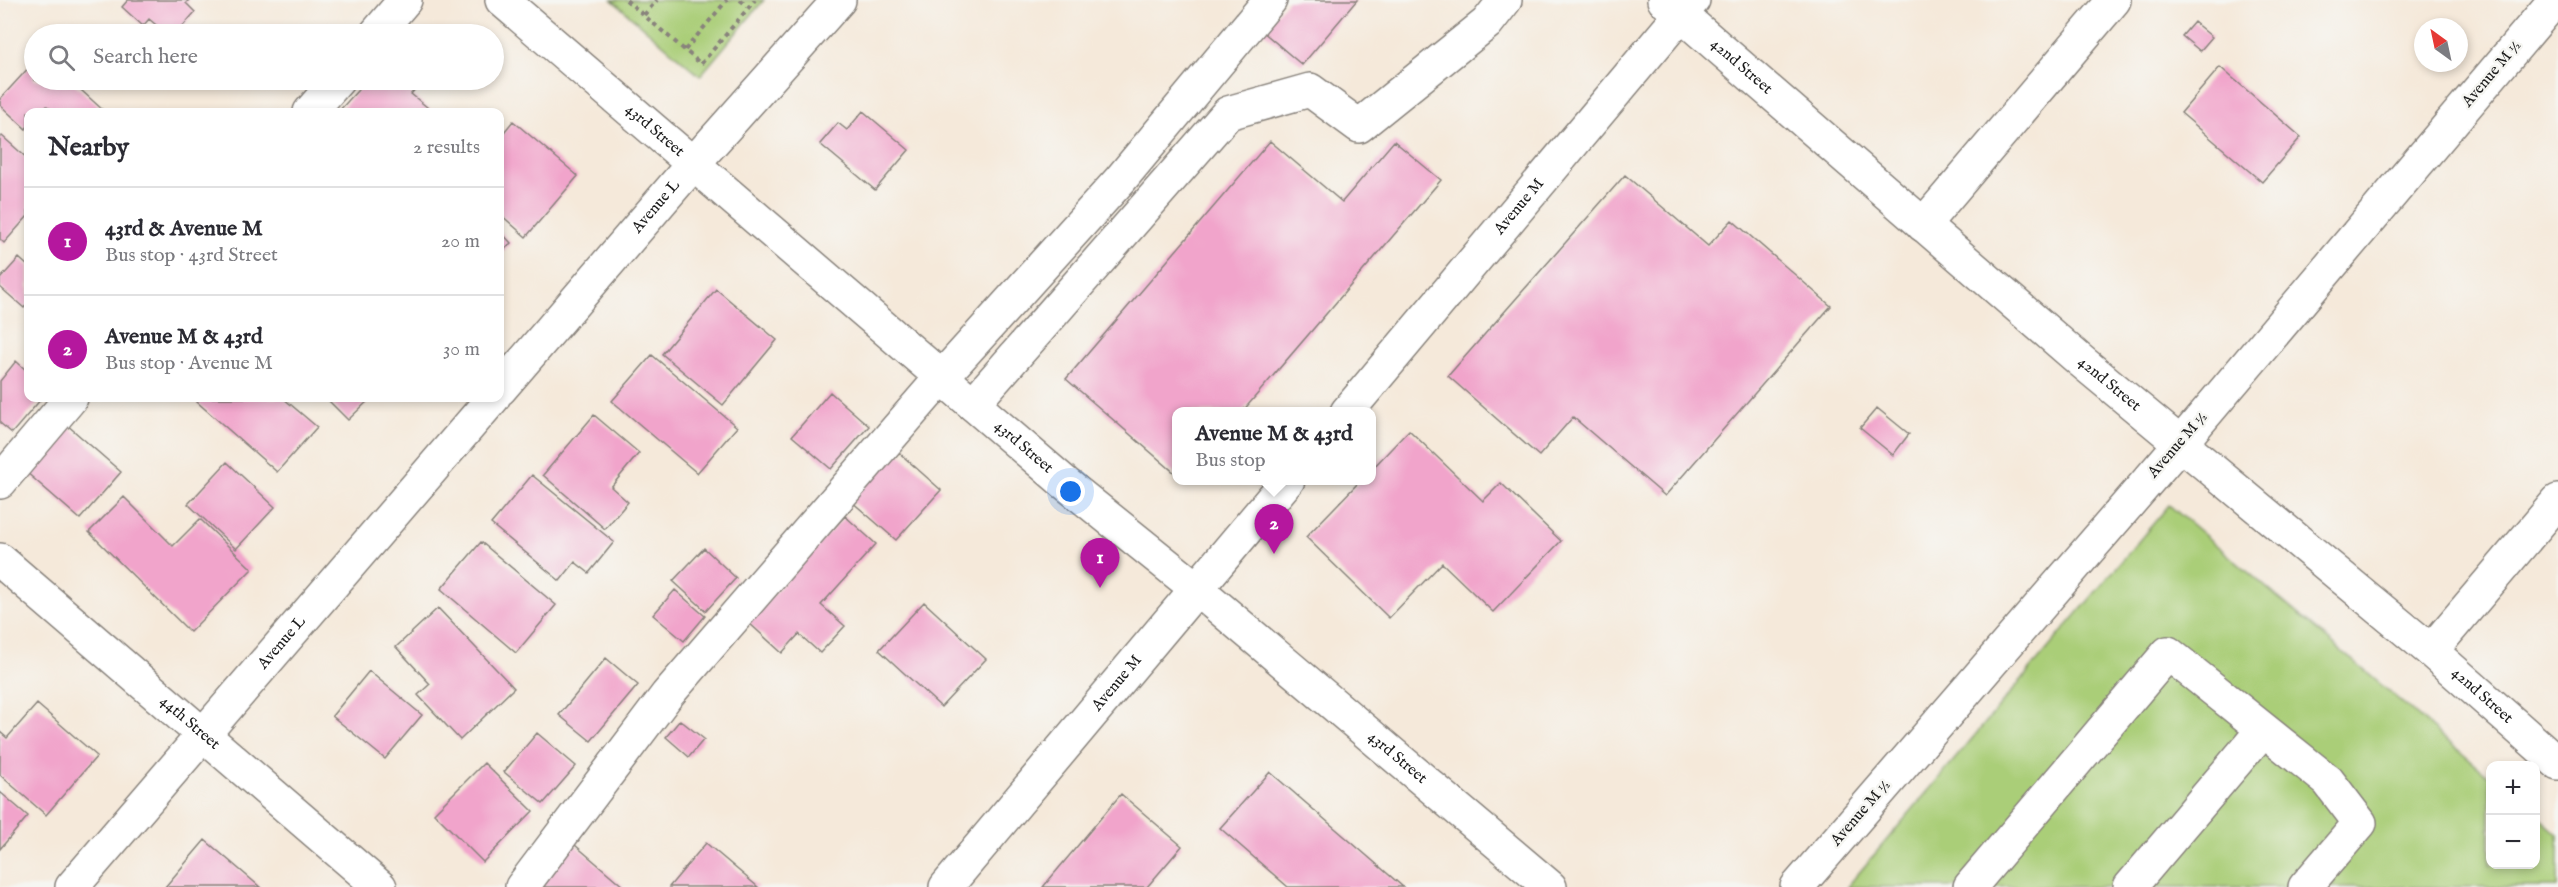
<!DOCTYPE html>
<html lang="en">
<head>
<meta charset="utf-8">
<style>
  :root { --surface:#fff; --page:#f7f7f7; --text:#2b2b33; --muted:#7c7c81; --line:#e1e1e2; --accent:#b5179e }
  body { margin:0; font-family:"IM FELL English",serif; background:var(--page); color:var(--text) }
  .controls { position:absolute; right:18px; bottom:18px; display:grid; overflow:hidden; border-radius:12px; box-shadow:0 3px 9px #0003 }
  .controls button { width:54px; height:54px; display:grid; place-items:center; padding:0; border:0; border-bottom:2px solid var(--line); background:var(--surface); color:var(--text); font:30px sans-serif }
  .compass { position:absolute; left:2414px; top:18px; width:54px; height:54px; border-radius:50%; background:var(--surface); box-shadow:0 3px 9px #0003; rotate:327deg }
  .you { position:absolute; left:1071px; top:492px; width:21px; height:21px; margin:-15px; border:4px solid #fff; border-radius:50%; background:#1a73e8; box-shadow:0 0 0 9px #1a73e833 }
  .badge { display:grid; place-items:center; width:39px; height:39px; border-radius:50%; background:var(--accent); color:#fff; font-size:20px; font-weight:700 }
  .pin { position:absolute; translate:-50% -50px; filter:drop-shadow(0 2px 3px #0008) }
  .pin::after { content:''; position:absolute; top:32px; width:21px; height:18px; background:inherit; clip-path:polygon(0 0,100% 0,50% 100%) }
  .popup { position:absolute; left:1172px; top:407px; width:204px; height:78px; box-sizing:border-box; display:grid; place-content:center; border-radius:12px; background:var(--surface); filter:drop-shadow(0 2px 4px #0005); font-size:20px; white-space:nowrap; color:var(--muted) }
  .popup b { font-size:22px; color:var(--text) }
  .popup::after { content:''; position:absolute; left:50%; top:100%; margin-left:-12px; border:12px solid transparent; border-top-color:var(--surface) }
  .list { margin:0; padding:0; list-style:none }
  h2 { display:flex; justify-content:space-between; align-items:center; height:78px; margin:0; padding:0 24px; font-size:26px }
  h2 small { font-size:20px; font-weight:400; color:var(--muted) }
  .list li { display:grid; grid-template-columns:39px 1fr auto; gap:18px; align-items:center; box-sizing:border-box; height:108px; padding:0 24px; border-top:2px solid var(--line) }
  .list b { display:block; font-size:22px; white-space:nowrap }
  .list p { margin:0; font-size:20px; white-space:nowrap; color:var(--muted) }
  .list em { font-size:20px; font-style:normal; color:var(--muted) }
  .icon { flex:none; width:33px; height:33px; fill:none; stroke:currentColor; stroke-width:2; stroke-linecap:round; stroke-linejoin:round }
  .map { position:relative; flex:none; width:2558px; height:887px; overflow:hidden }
  .search { position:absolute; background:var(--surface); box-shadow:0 3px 9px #0003; left:24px; top:24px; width:480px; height:66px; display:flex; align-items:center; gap:15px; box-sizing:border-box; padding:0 21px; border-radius:33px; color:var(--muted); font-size:22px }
  .panel { position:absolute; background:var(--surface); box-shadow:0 3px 9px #0003; left:24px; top:108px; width:480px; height:294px; border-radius:12px }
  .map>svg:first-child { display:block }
  .green { fill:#aace78; stroke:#63754a; stroke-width:1.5 }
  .building { fill:#f1a4cb }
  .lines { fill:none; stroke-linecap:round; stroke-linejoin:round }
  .minor-casing { stroke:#88827b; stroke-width:36 }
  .path { stroke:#88827b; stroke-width:4; stroke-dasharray:4.5 4.5; stroke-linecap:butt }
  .minor { stroke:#fff; stroke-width:33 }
  .labels { text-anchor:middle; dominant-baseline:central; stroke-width:5; stroke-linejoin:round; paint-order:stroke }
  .street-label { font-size:16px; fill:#1c1c1c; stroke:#f6f6f2 }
</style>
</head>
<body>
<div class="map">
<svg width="2558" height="887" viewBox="0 0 2558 887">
  <rect width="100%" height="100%" fill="#f6f6f2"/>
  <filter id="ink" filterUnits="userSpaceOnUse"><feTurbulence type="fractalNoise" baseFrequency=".0167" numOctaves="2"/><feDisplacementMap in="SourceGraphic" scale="12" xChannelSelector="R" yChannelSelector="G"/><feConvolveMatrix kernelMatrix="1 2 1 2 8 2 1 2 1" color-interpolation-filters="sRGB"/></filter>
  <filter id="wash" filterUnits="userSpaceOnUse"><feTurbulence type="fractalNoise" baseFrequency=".008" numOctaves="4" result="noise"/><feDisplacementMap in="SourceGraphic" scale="24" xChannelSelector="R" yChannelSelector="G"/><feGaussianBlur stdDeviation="1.35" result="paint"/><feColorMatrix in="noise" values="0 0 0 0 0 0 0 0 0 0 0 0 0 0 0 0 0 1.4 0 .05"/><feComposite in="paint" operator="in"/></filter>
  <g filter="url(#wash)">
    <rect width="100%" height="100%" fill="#f5e9da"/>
    <path class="green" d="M612 0H764L700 76Z
      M2169 505 2490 777V864H2536V815L2558 834V887H1847Z"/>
    <g id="blocks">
      <path class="building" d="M128 0H189L186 3 195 12 176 34H167L149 19 143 26 122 7Z
        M1288 0H1357L1302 65 1262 31Z
        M2194 22 2212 37 2200 51 2182 36Z
        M34 62V80H70L105 112H54L47 106 41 112H28V126L26 129 0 105V99Z
        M2220 67 2301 137 2262 182 2181 113Z
        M367 80H423L411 94 433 112H338Z
        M863 111 909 150 875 190 820 144 838 123 847 130Z
        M513 121 578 176 526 237 500 214V137Z
        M2 136 28 159V216L4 243 0 239V138Z
        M1270 141 1342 202 1394 141 1441 180 1242 412H1176V474L1066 379Z
        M1625 175 1708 246 1732 220 1831 306 1665 496 1573 417 1539 456 1448 376Z
        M500 231 511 243 500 254Z
        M19 258 28 266V303L24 308 0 287V279Z
        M716 289 777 340 723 405 662 354Z
        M652 355 737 427 697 473 612 401Z
        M16 361 28 372V398H42L12 433 0 423V381Z
        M830 392 869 426 831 469 792 436Z
        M202 398H283L317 427 277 472 197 402Z
        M326 398H371L348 420Z
        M1877 408 1909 434 1893 455 1860 428Z
        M594 415 639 453 611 487 628 502 605 529 543 475Z
        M66 424 121 472 80 519 25 471Z
        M1409 430 1483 501 1501 483 1561 541 1493 612 1442 563 1389 618 1306 537 1361 480H1372V469Z
        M896 450 941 490 896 540 851 501Z
        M227 462 275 507 236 549 188 504Z
        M532 475 614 542 589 573 575 562 560 581 491 524Z
        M124 497 173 546 200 519 252 569 190 632 89 532Z
        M845 516 876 544 821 605 845 626 820 653 799 634 782 653 748 622Z
        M481 542 556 605 516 653 441 589Z
        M704 548 736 578 706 611 673 581Z
        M675 590 705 616 684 641 653 615Z
        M924 602 986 659 941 707 879 650Z
        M438 608 514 688 460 740 418 695 430 684 396 647Z
        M606 658 638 685 591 741 559 715Z
        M369 671 422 715 385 759 332 716Z
        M37 704 97 756 46 815 0 775V732L7 738Z
        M680 720 704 739 689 757 666 737Z
        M537 733 576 766 543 804 504 772Z
        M484 763 533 811 483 862 434 813Z
        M1270 772 1403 887H1288L1220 828Z
        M0 792 28 816 0 849Z
        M1121 794 1182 846 1147 887H1043Z
        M568 839 624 887H527Z
        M205 840 260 887H165Z
        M706 843 758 887H669Z"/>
    </g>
  </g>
  <g filter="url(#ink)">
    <use href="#blocks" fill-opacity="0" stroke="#88827b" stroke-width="1.5"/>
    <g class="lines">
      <g class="minor-casing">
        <g id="minor">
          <path id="s1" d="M502 0 1065 483 1197 589 1550 887"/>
          <path id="s2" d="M1664 0 2081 361 2431 651 2558 763"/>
          <path d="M376 34 405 0"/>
          <path d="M310 112 338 80"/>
          <path d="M1923 225 2114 0"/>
          <path id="s3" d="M500 389 693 164 839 0"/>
          <path d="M973 404 1228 113 1310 90 1359 126 1487 23 1505 0"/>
          <path id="s4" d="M1347 412 1693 0"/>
          <path d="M0 482 71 398"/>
          <path id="s5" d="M0 560 380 887"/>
          <path d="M2431 651 2558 501"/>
          <path id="s6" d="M72 887 493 398"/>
          <path d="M522 887 667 695 942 377 1120 180 1270 0"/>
          <path id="s7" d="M946 887 1288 480"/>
          <path d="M1797 887 2180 444 2555 0"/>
          <path d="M1970 887 2168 653 2328 781 2360 823 2305 887"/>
          <path d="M2130 887 2263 730"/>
        </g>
      </g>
      <path class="path" d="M626 0 701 64 755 0
        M740 0 749 7
        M644 15 657 0
        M685 50 727 0"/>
      <use href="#minor" class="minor"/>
    </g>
  </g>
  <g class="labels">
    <g class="street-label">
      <text stroke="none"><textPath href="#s2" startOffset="102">42nd Street</textPath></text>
      <text transform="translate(2492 74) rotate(-50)">Avenue M ½</text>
      <text stroke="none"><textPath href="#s1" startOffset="201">43rd Street</textPath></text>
      <text stroke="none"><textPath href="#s4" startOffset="268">Avenue M</textPath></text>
      <text stroke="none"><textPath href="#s3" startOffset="240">Avenue L</textPath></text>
      <text stroke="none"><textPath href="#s2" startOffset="588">42nd Street</textPath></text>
      <text transform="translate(2178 445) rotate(-49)">Avenue M ½</text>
      <text stroke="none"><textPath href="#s1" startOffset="687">43rd Street</textPath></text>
      <text stroke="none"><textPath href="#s6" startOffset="322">Avenue L</textPath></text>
      <text stroke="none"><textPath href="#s7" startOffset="266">Avenue M</textPath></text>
      <text stroke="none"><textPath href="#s2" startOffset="1074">42nd Street</textPath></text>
      <text stroke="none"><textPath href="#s5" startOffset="250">44th Street</textPath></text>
      <text stroke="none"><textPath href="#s1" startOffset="1173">43rd Street</textPath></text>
      <text transform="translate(1861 813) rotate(-49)">Avenue M ½</text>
    </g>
  </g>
</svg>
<div class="controls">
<button>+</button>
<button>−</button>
</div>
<svg class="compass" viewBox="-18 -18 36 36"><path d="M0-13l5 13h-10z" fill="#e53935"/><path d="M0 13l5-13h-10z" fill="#7c7c81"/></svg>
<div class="you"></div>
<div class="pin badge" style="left:1100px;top:588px">1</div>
<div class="pin badge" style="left:1274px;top:554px">2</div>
<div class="popup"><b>Avenue M &amp; 43rd</b>Bus stop</div>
<div class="search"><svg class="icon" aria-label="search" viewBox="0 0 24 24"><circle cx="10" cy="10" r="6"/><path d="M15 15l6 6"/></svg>Search here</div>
<section class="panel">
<h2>Nearby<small>2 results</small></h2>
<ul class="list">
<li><span class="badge">1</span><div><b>43rd &amp; Avenue M</b><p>Bus stop · 43rd Street</p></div><em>20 m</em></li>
<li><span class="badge">2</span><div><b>Avenue M &amp; 43rd</b><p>Bus stop · Avenue M</p></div><em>30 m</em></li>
</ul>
</section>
</div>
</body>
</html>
